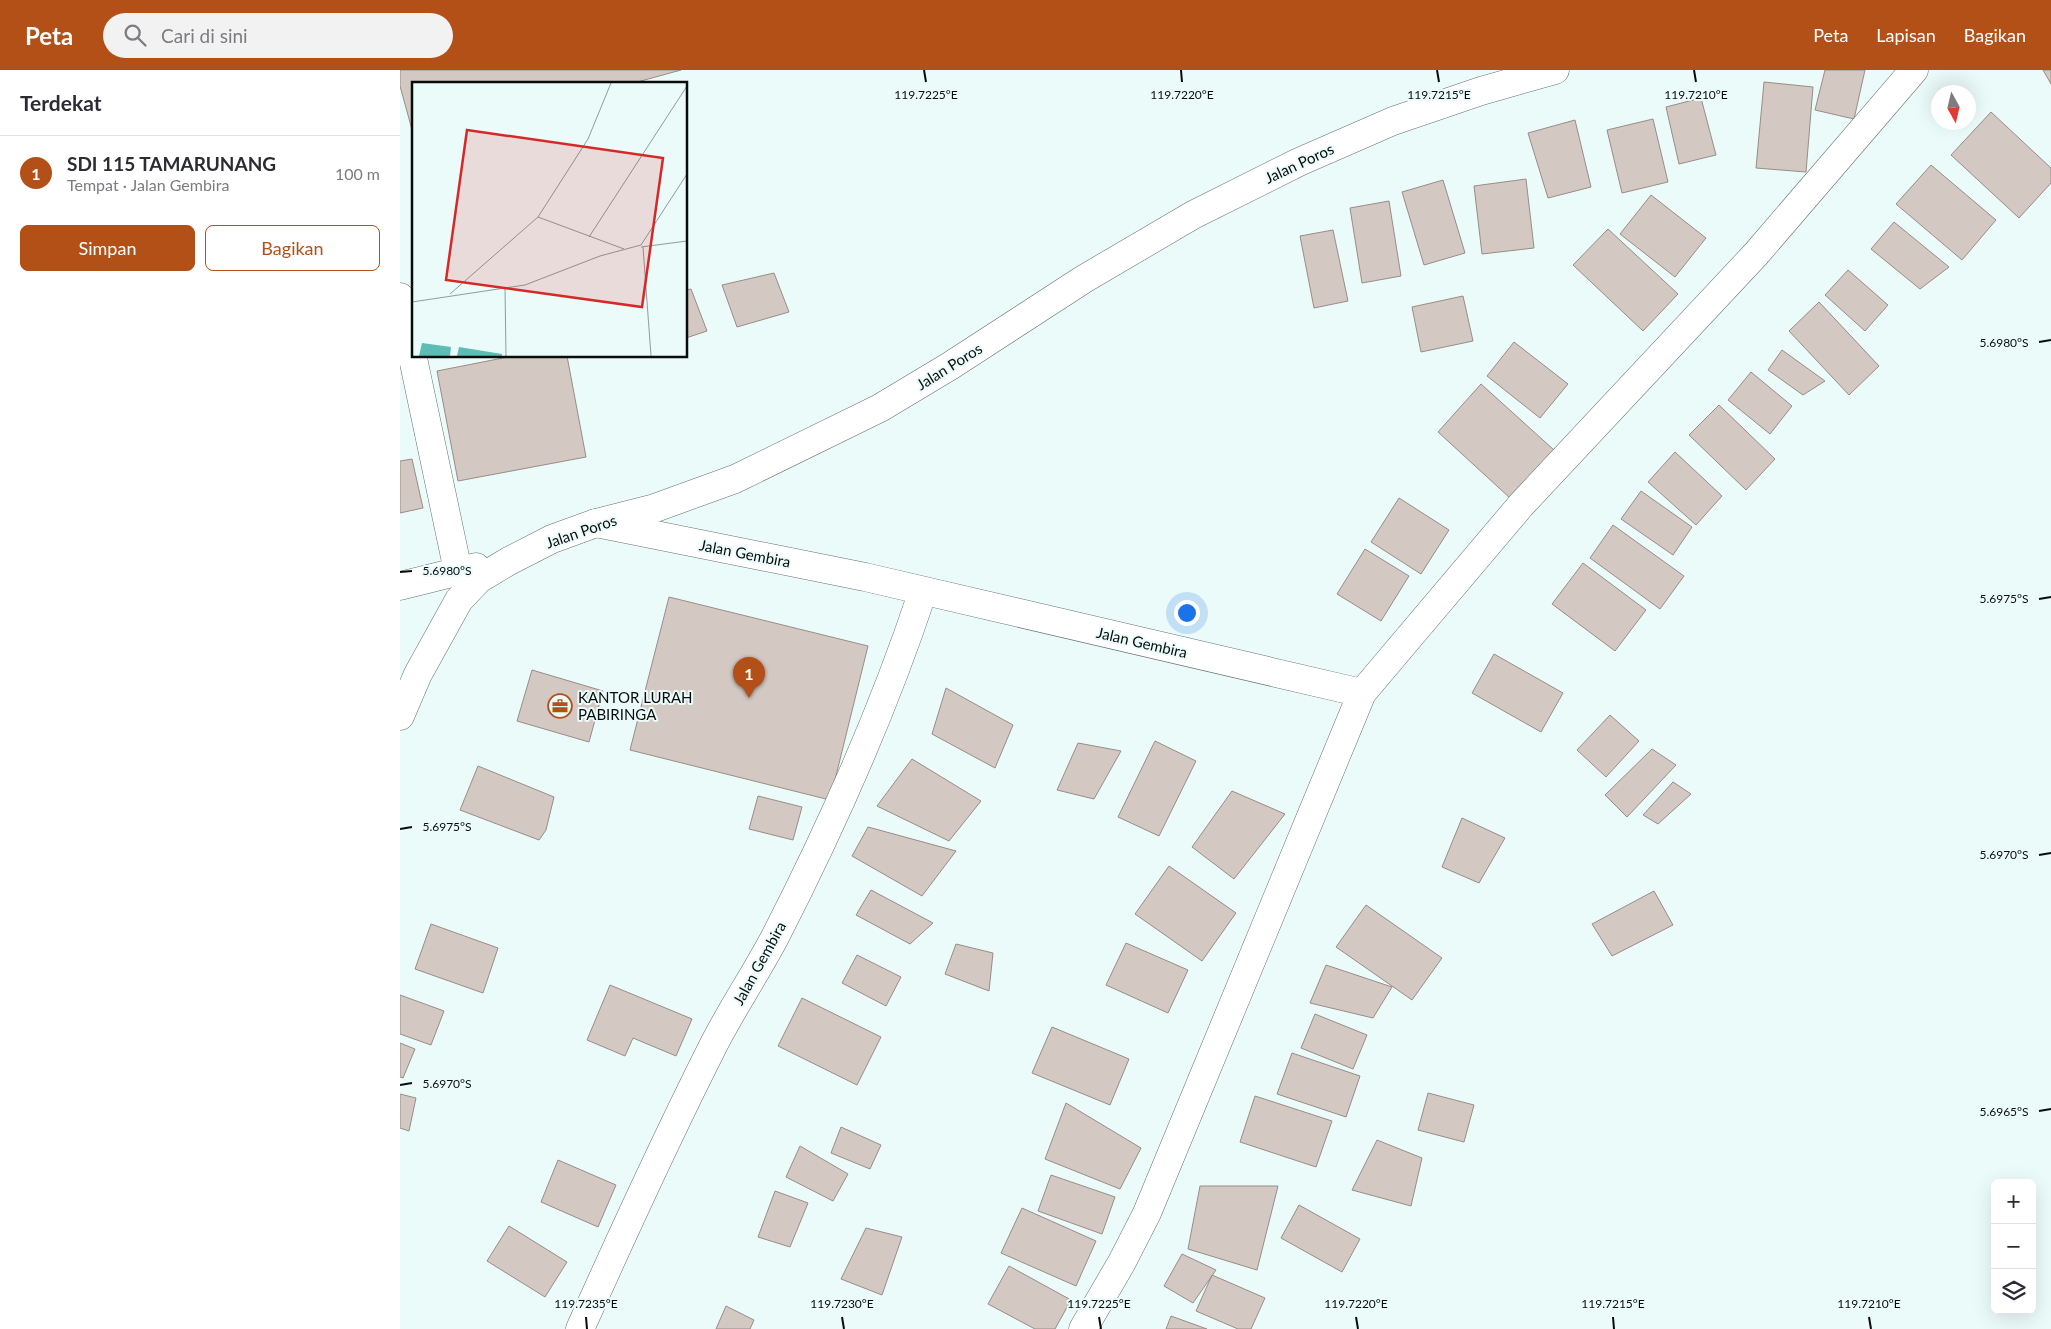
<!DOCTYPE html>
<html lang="id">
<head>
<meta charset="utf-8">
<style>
  :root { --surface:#fff; --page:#f2f2f3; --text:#2b2b33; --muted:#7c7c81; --line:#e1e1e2; --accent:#b35017 }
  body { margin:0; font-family:Lato,sans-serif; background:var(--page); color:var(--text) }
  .controls { position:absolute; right:15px; bottom:15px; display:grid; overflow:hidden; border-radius:8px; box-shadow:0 5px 20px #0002 }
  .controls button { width:45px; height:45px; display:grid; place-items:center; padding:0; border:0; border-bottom:1px solid var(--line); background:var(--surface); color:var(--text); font:25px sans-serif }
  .compass { position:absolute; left:1531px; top:15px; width:45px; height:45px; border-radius:50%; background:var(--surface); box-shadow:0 5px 20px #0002; rotate:172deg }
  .you { position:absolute; left:786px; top:542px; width:18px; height:18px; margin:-12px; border:4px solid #fff; border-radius:50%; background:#1a73e8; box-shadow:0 0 0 8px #1a73e833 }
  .badge { display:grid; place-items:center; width:32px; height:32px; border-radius:50%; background:var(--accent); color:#fff; font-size:16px; font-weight:700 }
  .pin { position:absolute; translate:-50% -41px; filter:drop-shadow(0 1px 2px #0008) }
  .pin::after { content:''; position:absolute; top:26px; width:18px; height:15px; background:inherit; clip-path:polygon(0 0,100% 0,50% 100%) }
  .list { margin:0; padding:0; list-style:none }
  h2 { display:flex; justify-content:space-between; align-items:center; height:65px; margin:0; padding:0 20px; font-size:21px }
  h2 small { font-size:16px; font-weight:400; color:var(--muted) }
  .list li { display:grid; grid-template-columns:32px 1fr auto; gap:15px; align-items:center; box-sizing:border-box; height:75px; padding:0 20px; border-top:1px solid var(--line) }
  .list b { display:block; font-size:19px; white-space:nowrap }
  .list p { margin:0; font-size:16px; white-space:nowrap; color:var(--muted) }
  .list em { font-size:16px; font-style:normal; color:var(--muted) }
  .actions { display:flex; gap:10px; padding:15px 20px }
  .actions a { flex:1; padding:11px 0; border:1px solid var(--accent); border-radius:8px; text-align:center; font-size:18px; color:var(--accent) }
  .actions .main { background:var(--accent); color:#fff }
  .icon { flex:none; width:28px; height:28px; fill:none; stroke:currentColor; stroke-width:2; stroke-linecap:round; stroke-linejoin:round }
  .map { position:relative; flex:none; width:1651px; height:1259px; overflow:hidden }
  header { display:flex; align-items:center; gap:30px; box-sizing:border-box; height:70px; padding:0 25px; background:var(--accent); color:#fff }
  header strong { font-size:24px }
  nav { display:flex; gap:28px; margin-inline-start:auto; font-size:18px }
  .search { width:350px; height:45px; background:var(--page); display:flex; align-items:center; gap:12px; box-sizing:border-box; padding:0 18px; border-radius:28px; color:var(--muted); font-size:19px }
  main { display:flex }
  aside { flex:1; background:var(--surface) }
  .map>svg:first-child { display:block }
  .building { fill:#d4c8c2; stroke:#988c87 }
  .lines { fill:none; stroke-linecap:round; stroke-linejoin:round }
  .minor-casing { stroke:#647170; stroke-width:29 }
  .secondary-casing { stroke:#647170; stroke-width:29 }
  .minor { stroke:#fff; stroke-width:28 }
  .secondary { stroke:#fff; stroke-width:28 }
  .ticks { fill:none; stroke:#080d0c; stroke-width:2 }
  .labels { text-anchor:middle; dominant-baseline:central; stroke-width:4; stroke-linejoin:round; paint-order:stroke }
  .street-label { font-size:15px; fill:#080d0c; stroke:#ebfbf9 }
  .poi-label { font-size:15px; fill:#080d0c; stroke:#ebfbf9; text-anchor:start }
  .inset-road { fill:none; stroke:#909c9a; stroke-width:1 }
  .view { fill:#d62828; fill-opacity:0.15; stroke:#d62828; stroke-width:2.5 }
  .inset-edge { fill:none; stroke:#080d0c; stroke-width:2.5 }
  .ticks-label { font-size:12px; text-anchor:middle; fill:#080d0c; stroke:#ebfbf9; stroke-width:4; stroke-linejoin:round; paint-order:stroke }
</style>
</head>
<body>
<header>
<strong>Peta</strong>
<div class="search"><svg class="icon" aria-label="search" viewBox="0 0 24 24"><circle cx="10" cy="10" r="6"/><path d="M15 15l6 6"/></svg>Cari di sini</div>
<nav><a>Peta</a><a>Lapisan</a><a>Bagikan</a></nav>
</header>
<main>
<aside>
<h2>Terdekat<small></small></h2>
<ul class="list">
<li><span class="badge">1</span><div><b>SDI 115 TAMARUNANG</b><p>Tempat · Jalan Gembira</p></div><em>100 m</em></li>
</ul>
<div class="actions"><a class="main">Simpan</a><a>Bagikan</a></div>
</aside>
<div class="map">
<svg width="1651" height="1259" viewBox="0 0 1651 1259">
  <rect width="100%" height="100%" fill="#ebfbf9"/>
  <path class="building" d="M0 0H281L230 14H14V67L0 16Z
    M1425 0H1465L1454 49 1415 40Z
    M1643 0H1651V14Z
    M1364 12 1413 17 1406 102 1356 98Z
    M1301 28 1316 85 1279 94 1266 37Z
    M1591 42 1651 98V113L1619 148 1551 85Z
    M1253 49 1268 112 1222 123 1207 60Z
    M1175 50 1191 117 1148 128 1128 63Z
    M1531 95 1596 150 1562 190 1496 134Z
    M1126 109 1134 178 1082 184 1074 116Z
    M1043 110 1065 183 1024 195 1002 122Z
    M1251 125 1306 168 1275 207 1220 164Z
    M989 131 1001 206 962 213 950 138Z
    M1494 152 1549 197 1520 219 1471 179Z
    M1208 159 1278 224 1243 261 1173 195Z
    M933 160 948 231 914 238 900 166Z
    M1448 200 1488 235 1465 261 1425 225Z
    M374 203 389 242 337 257 322 215Z
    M291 219 307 261 286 268V220Z
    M1063 226 1073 271 1021 282 1012 237Z
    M1419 232 1479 296 1449 325 1389 261Z
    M1114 272 1168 314 1140 348 1087 306Z
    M1382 280 1425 311 1403 325 1368 300Z
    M113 286H167L186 387 58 411 37 301Z
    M1351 302 1392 336 1370 364 1328 330Z
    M1081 314 1154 380 1110 428 1038 362Z
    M1319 335 1375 389 1346 420 1289 365Z
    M1275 382 1322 426 1296 455 1248 412Z
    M12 389 23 438 0 443V391Z
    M1241 421 1292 457 1273 485 1221 449Z
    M999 428 1049 460 1021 504 971 472Z
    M1213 455 1284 506 1260 539 1190 488Z
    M965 479 1009 506 981 551 937 524Z
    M1183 493 1246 540 1215 581 1152 534Z
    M269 527 468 576 430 730 230 680Z
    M1094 584 1163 623 1141 662 1072 623Z
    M132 600 203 621 189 672 117 651Z
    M546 618 613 655 595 698 532 664Z
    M1210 645 1239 671 1206 707 1177 680Z
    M755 671 796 691 759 766 718 747Z
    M678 673 721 681 694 729 657 720Z
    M1252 679 1276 695 1227 747 1205 725Z
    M512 689 581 731 549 771 477 736Z
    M78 696 154 727 146 760 139 770 60 740Z
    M1273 712 1291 724 1258 754 1243 745Z
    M832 721 885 744 834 809 792 777Z
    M358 726 402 737 393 770 349 759Z
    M1062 748 1105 768 1079 813 1042 797Z
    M468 757 556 781 522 826 452 786Z
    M769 796 836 843 802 891 735 844Z
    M471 820 533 853 510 874 456 845Z
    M1254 821 1273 855 1212 886 1192 854Z
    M966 835 1042 888 1012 930 936 877Z
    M31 854 98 878 83 923 15 899Z
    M726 873 788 900 768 943 706 915Z
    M556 874 593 883 589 921 545 904Z
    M457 885 501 907 486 936 442 913Z
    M926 895 992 917 973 948 910 933Z
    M210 915 292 949 276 986 233 968 225 986 187 970Z
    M0 925 44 941 31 975 0 964Z
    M402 928 481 967 457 1015 378 976Z
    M915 944 967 965 953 999 901 978Z
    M652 957 729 989 710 1035 632 1003Z
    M0 973 15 979 3 1008 0 1007Z
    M892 983 960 1006 946 1047 877 1024Z
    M1028 1023 1074 1035 1064 1072 1018 1060Z
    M0 1024 16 1028 9 1061 0 1058Z
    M855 1026 932 1051 916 1097 840 1072Z
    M666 1033 741 1078 720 1119 645 1089Z
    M441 1057 481 1075 470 1099 431 1083Z
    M977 1070 1022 1088 1011 1136 952 1120Z
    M400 1076 448 1104 433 1131 386 1107Z
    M158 1090 216 1115 198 1157 141 1132Z
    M651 1105 715 1127 702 1164 638 1141Z
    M800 1116H878L857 1200 788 1179Z
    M375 1121 408 1133 390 1177 358 1167Z
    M899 1135 960 1169 942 1202 881 1168Z
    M622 1138 696 1171 676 1216 601 1183Z
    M109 1156 167 1192 145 1227 87 1191Z
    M466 1158 502 1167 482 1225 441 1209Z
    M782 1184 816 1200 793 1233 764 1216Z
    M609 1196 671 1230 655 1259H635L588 1234Z
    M812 1205 865 1228 851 1259H838L796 1241Z
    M326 1236 354 1250 350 1259H316Z
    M771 1246 807 1259H766Z"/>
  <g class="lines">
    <g class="minor-casing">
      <path id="minor" d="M0 227 58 501
        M196 453 465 507 962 623
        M0 516 76 497
        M180 1259C223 1163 267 1067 314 974 333 937 356 903 375 867 432 756 484 639 523 521
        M683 1259 722 1192 747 1143 962 623 1121 435 1356 184 1514 0"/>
    </g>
    <g class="secondary-casing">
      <path id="secondary" d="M0 646 18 604 59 530 79 509 109 491 152 469 196 453 255 438 335 409 480 338 550 296 684 209 793 145 899 92 993 51 1081 21 1155 0"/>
    </g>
    <use href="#minor" class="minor"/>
    <use href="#secondary" class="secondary"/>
  </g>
  <path class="ticks" d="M524 0 526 12M781 0 782 12M1037 0 1039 12M1294 0 1296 12M1639 272 1651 270M0 502 12 501M1639 529 1651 527M0 759 12 757M1639 785 1651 783M0 1015 12 1013M1639 1041 1651 1039M186 1247 187 1259M442 1247 444 1259M699 1247 701 1259M956 1247 958 1259M1213 1247 1214 1259M1469 1247 1471 1259"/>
  <defs>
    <g id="office-ring" transform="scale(1.25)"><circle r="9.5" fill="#ebfbf9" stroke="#b35017" stroke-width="1.5"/><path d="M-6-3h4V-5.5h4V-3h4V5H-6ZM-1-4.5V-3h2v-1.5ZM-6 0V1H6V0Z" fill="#b35017"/></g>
  </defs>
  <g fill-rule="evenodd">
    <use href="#office-ring" x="160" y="636"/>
  </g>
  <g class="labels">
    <g class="street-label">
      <text transform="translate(899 93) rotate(-25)">Jalan Poros</text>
      <text transform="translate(549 296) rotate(-32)">Jalan Poros</text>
      <text transform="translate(181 461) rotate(-19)">Jalan Poros</text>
      <text transform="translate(345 483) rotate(11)">Jalan Gembira</text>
      <text transform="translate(742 572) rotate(13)">Jalan Gembira</text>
      <text transform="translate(359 893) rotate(-61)">Jalan Gembira</text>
    </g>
    <g class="poi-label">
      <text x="178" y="627">KANTOR LURAH<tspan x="178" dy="17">PABIRINGA</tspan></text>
    </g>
  </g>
  <g transform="translate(12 12)">
    <rect width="275" height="275" fill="#ebfbf9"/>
    <path d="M10 261 39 265 38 274H7ZM47 265 90 272V274H45Z" fill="#5dbcb3"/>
    <path class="inset-road" d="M126 135 212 167M177 155 275 4M229 165 275 159M231 165 239 274M93 206 94 274M38 212 126 135 176 57 199 1M0 220 113 203 188 174 229 163 275 92"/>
    <path class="view" d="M55 48 251 76 230 225 34 198Z"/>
    <rect width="275" height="275" class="inset-edge"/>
  </g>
  <g class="ticks-label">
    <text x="526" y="29">119.7225°E</text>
    <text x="782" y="29">119.7220°E</text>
    <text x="1039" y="29">119.7215°E</text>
    <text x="1296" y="29">119.7210°E</text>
    <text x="1604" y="277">5.6980°S</text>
    <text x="47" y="505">5.6980°S</text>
    <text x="1604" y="533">5.6975°S</text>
    <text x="47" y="761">5.6975°S</text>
    <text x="1604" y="789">5.6970°S</text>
    <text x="47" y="1018">5.6970°S</text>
    <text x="1604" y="1046">5.6965°S</text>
    <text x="186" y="1238">119.7235°E</text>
    <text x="442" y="1238">119.7230°E</text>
    <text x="699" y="1238">119.7225°E</text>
    <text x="956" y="1238">119.7220°E</text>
    <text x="1213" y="1238">119.7215°E</text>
    <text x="1469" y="1238">119.7210°E</text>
  </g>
</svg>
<div class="controls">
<button>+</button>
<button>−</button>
<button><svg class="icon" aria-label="layers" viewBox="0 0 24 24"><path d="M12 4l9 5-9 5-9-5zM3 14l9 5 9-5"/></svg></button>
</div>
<svg class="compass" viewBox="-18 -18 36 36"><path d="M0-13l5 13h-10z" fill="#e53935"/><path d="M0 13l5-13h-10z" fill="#7c7c81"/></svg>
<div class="you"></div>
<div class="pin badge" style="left:349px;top:628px">1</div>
</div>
</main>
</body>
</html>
